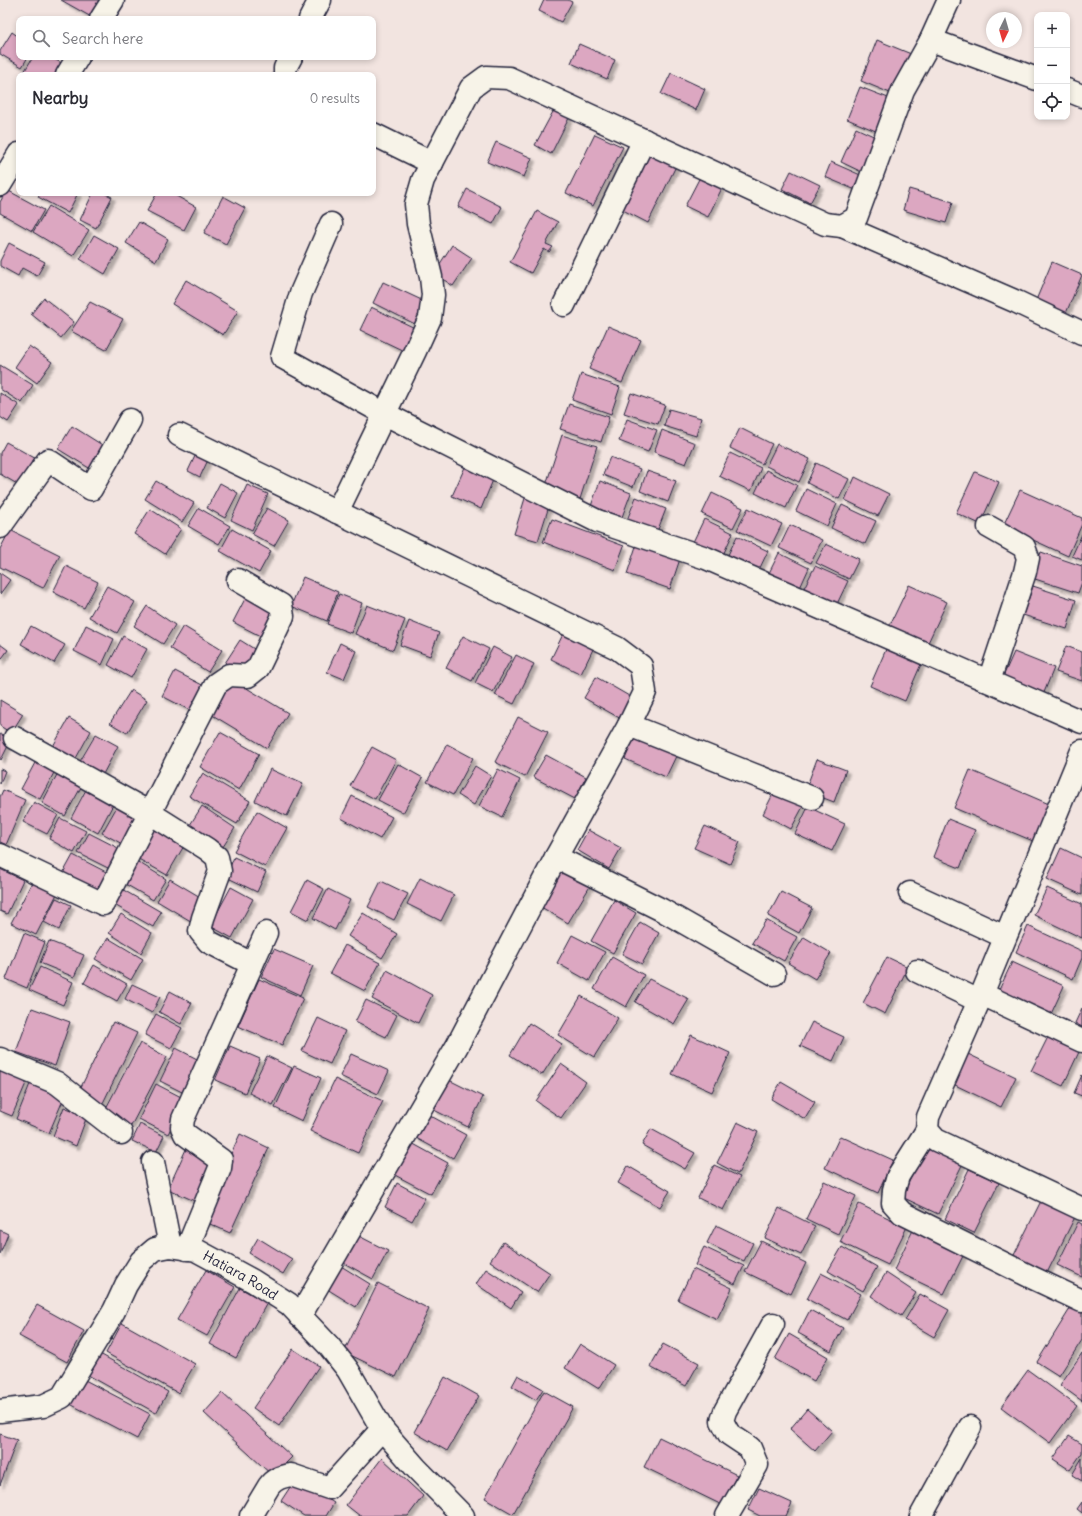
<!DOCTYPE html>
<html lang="en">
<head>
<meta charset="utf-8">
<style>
  :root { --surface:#fff; --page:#f7f7f7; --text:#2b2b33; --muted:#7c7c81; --line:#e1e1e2 }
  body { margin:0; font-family:Delius,sans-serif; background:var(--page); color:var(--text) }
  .controls { position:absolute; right:12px; top:12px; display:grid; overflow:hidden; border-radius:8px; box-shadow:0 2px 6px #0003 }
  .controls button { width:36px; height:36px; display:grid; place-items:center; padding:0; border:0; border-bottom:1px solid var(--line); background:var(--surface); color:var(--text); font:20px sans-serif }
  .compass { position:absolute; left:986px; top:12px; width:36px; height:36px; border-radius:50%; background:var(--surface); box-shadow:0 2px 6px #0003; rotate:185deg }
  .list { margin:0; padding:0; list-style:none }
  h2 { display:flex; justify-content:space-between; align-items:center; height:52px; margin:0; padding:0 16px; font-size:17px }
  h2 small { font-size:13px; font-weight:400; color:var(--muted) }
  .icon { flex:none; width:22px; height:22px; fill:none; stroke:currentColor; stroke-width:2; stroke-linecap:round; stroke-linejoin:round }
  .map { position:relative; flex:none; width:1082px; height:1516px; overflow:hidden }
  .search { position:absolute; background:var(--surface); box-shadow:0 2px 6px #0003; left:16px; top:16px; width:360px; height:44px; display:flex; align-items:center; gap:10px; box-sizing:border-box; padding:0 14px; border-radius:8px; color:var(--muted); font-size:15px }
  .panel { position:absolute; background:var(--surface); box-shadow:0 2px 6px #0003; left:16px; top:72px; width:360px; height:124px; border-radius:8px }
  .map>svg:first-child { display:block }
  .building { fill:#dca7c1; stroke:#22223b; filter:url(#shadow) }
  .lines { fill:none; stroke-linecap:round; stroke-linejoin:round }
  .minor-casing { stroke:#22223b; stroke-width:25 }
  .minor { stroke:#f7f3e8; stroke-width:22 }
  .labels { text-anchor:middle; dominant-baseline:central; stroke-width:3; stroke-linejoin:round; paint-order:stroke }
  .street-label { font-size:14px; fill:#22223b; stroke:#f7f3e8 }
</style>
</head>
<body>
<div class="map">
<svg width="1082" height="1516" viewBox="0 0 1082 1516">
  <defs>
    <filter id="shadow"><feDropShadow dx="3.5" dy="3.5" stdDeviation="1" flood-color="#0004"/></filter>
  </defs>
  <rect width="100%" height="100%" fill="#f2e4e0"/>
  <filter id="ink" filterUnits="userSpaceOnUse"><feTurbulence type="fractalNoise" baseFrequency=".025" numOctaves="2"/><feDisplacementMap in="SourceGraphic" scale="8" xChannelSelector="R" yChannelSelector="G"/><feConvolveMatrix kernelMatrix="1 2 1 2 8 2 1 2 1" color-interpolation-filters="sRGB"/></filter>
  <g filter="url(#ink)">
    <path class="building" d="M61 0H103L93 18Z
      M544 0H568L572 2 561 22 539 11Z
      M12 32 19 37V57H28L22 67 0 54V51Z
      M877 40 911 54 895 95 861 81Z
      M579 44 615 60 607 79 571 63Z
      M33 57H51L63 64 56 75H28L24 72Z
      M671 73 705 89 696 110 661 94Z
      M860 87 896 101 883 134 847 119Z
      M555 108 570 116 551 154 535 145Z
      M856 128 882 140 866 174 841 162Z
      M595 134 623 147 593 206 566 193Z
      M496 142 532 158 524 177 487 162Z
      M650 151 677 164 648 223 621 209Z
      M831 162 865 177 858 191 825 177Z
      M791 171 820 185 810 203 782 189Z
      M700 177 722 188 708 217 685 206Z
      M467 189 502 207 493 224 458 207Z
      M909 189 953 202 946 223 903 210Z
      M7 190 44 210 32 231 0 213V202Z
      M41 193H78L68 213 38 197Z
      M93 193H104L112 197 96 228 80 220Z
      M157 193H171L196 207 184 230 147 211Z
      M223 196 245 208 226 244 204 233Z
      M49 206 89 230 73 256 33 232Z
      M537 211 558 222 546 244 553 247 549 252 544 249 531 273 510 262Z
      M139 222 168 239 156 261 126 243Z
      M94 235 119 249 105 274 80 259Z
      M9 243 45 262 37 276 22 268 18 276 0 266V261Z
      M452 245 472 258 453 286 434 273Z
      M1052 262 1082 275 1064 318 1034 305Z
      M186 280 238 311 223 335 172 304Z
      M383 282 428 303 417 325 373 303Z
      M44 298 74 322 61 338 31 314Z
      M90 302 123 319 106 350 71 331Z
      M371 307 417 329 406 352 360 330Z
      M608 326 641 340 622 383 589 369Z
      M29 346 52 362 37 383 15 367Z
      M0 365 33 385 22 403 0 389Z
      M581 374 620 387 611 414 572 400Z
      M0 393 19 405 8 422 0 417Z
      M631 393 665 405 658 424 624 413Z
      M569 404 609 417 601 442 560 429Z
      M669 409 701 418 696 436 664 426Z
      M627 419 657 430 648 452 619 441Z
      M72 426 107 448 94 471 58 449Z
      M740 428 772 444 762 464 730 448Z
      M662 430 695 443 686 464 654 452Z
      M562 435 597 446 580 499 545 488Z
      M6 442 40 461 24 488 0 474V453Z
      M777 444 810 459 799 482 766 466Z
      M730 453 761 468 751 491 719 476Z
      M196 454 208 460 200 477 188 471Z
      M610 457 640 469 633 487 603 475Z
      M816 463 849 479 839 499 807 483Z
      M465 467 493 480 481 509 452 496Z
      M766 470 797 485 786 508 755 493Z
      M647 471 676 481 668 502 640 491Z
      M975 472 999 482 980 524 956 513Z
      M855 477 889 494 878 516 845 500Z
      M156 481 194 503 182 522 145 499Z
      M600 481 631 493 622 517 591 506Z
      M220 483 238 493 225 518 207 508Z
      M247 485 268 494 252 530 231 520Z
      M806 489 837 504 827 526 796 511Z
      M1020 490 1082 518V524L1068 556 1003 526Z
      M712 493 743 508 733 528 702 514Z
      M526 495 550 503 538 541 514 534Z
      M636 497 666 509 657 532 627 520Z
      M842 505 876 521 865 544 831 528Z
      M199 508 230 526 219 544 188 526Z
      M267 508 289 520 274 546 252 534Z
      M748 508 782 524 771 546 737 530Z
      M150 509 181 529 165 554 134 534Z
      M552 519 624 546 615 570 543 542Z
      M704 519 733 533 723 555 693 542Z
      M790 525 822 540 811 563 779 548Z
      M232 529 271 551 259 573 220 551Z
      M10 530 60 555 43 588 0 567V549Z
      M1082 534V560L1072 556Z
      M737 536 768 551 758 572 727 557Z
      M637 543 680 559 670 589 627 574Z
      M826 544 859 559 849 579 816 563Z
      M1041 552 1082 566V582L1078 593 1032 578Z
      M779 553 809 568 799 590 768 575Z
      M66 566 98 582 84 608 53 592Z
      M815 566 848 581 836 606 803 590Z
      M0 573 10 580 0 594Z
      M303 577 338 592 327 621 291 606Z
      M909 585 947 602 926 647 888 629Z
      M107 586 135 602 117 633 89 617Z
      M1033 586 1076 600 1067 629 1023 615Z
      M339 594 362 603 351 633 327 624Z
      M247 595 278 611 264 638 233 622Z
      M367 605 405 620 393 650 355 634Z
      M147 606 175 625 163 644 134 626Z
      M409 621 439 633 430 656 400 645Z
      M86 625 114 639 102 665 74 651Z
      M31 626 65 645 54 663 21 644Z
      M183 626 222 650 208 672 170 648Z
      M566 628 596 643 581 674 551 659Z
      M123 636 147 649 131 678 108 665Z
      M463 636 489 649 472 681 446 668Z
      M240 640 259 652 244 675 225 663Z
      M340 643 356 651 344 679 327 672Z
      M0 644 8 650 0 661Z
      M1066 646 1082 652V681L1056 672Z
      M493 647 512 657 493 692 475 683Z
      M887 647 922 662 905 701 870 686Z
      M1014 652 1054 668 1043 695 1002 679Z
      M516 655 534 664 514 704 495 695Z
      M175 671 210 689 197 714 162 696Z
      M596 677 636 700 623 720 584 698Z
      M230 678 288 713 267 748 209 713Z
      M131 690 147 700 127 733 110 723Z
      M0 700 23 714 11 733 0 726Z
      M518 717 548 732 525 777 495 762Z
      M69 718 91 731 75 760 52 748Z
      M220 732 259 754 239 790 200 767Z
      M0 734 11 740 1 760 0 759Z
      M96 734 118 746 102 776 79 763Z
      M636 734 678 752 666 777 625 759Z
      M447 744 473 758 453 795 427 782Z
      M372 747 396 760 375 799 350 786Z
      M546 755 586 777 575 799 533 777Z
      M37 759 56 769 40 799 21 789Z
      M817 759 846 770 834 802 805 791Z
      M398 764 423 778 403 813 378 800Z
      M475 766 491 776 474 805 458 795Z
      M0 769 5 771 0 784Z
      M60 769 84 782 65 816 42 803Z
      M270 769 303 784 287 816 255 801Z
      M498 769 520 780 502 817 479 806Z
      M970 770 1049 804 1033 841 954 808Z
      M203 773 250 801 237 824 189 796Z
      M89 784 116 799 98 833 71 818Z
      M777 786 806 801 791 829 763 814Z
      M3 790 25 800 6 845 0 842V797Z
      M352 796 392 817 380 839 341 818Z
      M34 802 58 815 47 834 23 822Z
      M119 803 142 815 126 846 102 833Z
      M202 806 235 828 221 850 188 828Z
      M808 807 845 824 832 851 795 834Z
      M257 811 287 828 265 867 234 851Z
      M60 818 86 831 74 853 49 839Z
      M948 819 975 830 960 868 933 857Z
      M156 821 188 839 167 875 135 857Z
      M705 826 740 842 730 864 694 848Z
      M588 830 621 848 609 869 577 850Z
      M89 833 126 852 116 872 78 853Z
      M1061 848 1082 858V895L1047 879Z
      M73 855 114 876 103 897 62 875Z
      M234 857 266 872 257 892 226 877Z
      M133 859 166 879 153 900 120 881Z
      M560 864 592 883 568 923 536 904Z
      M0 869 23 880 7 914 0 911Z
      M420 878 454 895 441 921 407 904Z
      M170 879 207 901 194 923 157 901Z
      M307 880 324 889 308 920 291 911Z
      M381 881 408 894 394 920 368 907Z
      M32 882 57 894 36 935 11 923Z
      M231 887 253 899 232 938 210 926Z
      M120 888 161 912 153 927 111 903Z
      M1047 888 1082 904V938L1034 915Z
      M328 889 350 900 335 930 313 918Z
      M781 892 812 908 799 933 768 916Z
      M56 898 71 905 59 930 44 922Z
      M614 900 636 913 613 953 591 941Z
      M363 913 397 934 382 958 348 936Z
      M121 914 152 933 141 953 109 933Z
      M766 920 797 937 784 961 752 943Z
      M640 922 659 933 642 964 622 954Z
      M1028 926 1082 951V958L1073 979 1016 952Z
      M24 933 45 942 27 988 6 979Z
      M572 935 605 952 589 981 557 963Z
      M804 937 831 953 815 979 788 963Z
      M108 938 143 959 131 980 95 959Z
      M49 941 84 955 74 977 40 963Z
      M345 945 380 963 365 991 330 973Z
      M274 949 313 966 300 995 261 977Z
      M612 957 644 975 626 1007 594 989Z
      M887 957 908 967 885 1014 863 1003Z
      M1012 962 1064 986 1051 1014 999 990Z
      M94 965 127 984 117 1001 84 983Z
      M40 967 73 982 63 1005 29 990Z
      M387 970 432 995 418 1023 372 999Z
      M259 979 303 998 282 1045 238 1026Z
      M649 979 689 999 674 1024 635 1002Z
      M132 984 160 997 152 1013 125 999Z
      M170 991 192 1003 181 1024 159 1012Z
      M581 996 618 1018 594 1057 558 1035Z
      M366 1000 397 1015 386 1037 355 1022Z
      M32 1008 70 1022 55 1066 16 1052Z
      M1082 1008V1027L1075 1023Z
      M156 1014 182 1028 171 1048 145 1035Z
      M318 1018 345 1031 330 1064 302 1051Z
      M113 1022 137 1033 102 1105 78 1093Z
      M812 1022 844 1037 833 1061 800 1046Z
      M529 1023 562 1044 542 1075 510 1055Z
      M691 1035 730 1053 712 1092 672 1074Z
      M1048 1037 1079 1052 1063 1086 1031 1071Z
      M140 1043 167 1057 131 1126 104 1112Z
      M230 1046 260 1059 245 1093 215 1080Z
      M176 1048 199 1060 182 1092 160 1081Z
      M351 1054 389 1071 378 1094 340 1076Z
      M968 1054 1016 1077 1001 1107 953 1084Z
      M267 1056 292 1068 273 1105 249 1093Z
      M561 1064 586 1082 561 1118 536 1101Z
      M294 1066 321 1078 302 1121 275 1108Z
      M0 1069 27 1081 12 1116 0 1111Z
      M1082 1075V1096L1074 1093Z
      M32 1079 66 1093 49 1133 16 1119Z
      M335 1079 383 1101 358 1153 310 1131Z
      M449 1080 483 1097 468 1127 434 1110Z
      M781 1082 815 1102 805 1119 771 1099Z
      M156 1084 185 1099 168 1134 139 1119Z
      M64 1107 87 1116 76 1146 53 1136Z
      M429 1115 466 1135 453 1158 416 1138Z
      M737 1122 758 1132 738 1174 717 1163Z
      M140 1124 164 1136 156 1152 132 1141Z
      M651 1129 695 1153 685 1169 642 1145Z
      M240 1134 269 1148 230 1233 201 1220Z
      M840 1136 893 1160 878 1193 825 1168Z
      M408 1141 448 1163 431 1194 391 1173Z
      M926 1145 963 1163 938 1214 902 1197Z
      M187 1147 219 1162 201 1204 168 1189Z
      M714 1165 740 1177 723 1210 698 1198Z
      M628 1166 670 1191 660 1207 618 1183Z
      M969 1169 999 1183 974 1233 945 1219Z
      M824 1181 856 1196 838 1234 806 1219Z
      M397 1183 425 1198 412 1221 385 1207Z
      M1042 1199 1076 1215 1045 1277 1011 1261Z
      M859 1204 907 1227 888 1265 840 1242Z
      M779 1208 815 1226 801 1255 765 1238Z
      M1078 1222 1082 1224V1277L1057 1265Z
      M716 1225 753 1243 744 1261 707 1243Z
      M0 1230 8 1234 0 1254Z
      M913 1230 964 1254 944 1294 894 1270Z
      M357 1235 388 1251 373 1279 342 1262Z
      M258 1238 292 1259 283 1274 249 1253Z
      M761 1241 806 1263 791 1294 745 1272Z
      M503 1242 550 1273 537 1292 490 1261Z
      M704 1247 744 1266 735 1284 695 1265Z
      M842 1247 877 1267 863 1291 828 1271Z
      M341 1266 370 1284 356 1307 327 1289Z
      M486 1269 521 1292 511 1308 476 1284Z
      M693 1269 732 1288 717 1319 678 1300Z
      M206 1270 235 1287 207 1336 177 1320Z
      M821 1273 861 1294 847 1320 807 1299Z
      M886 1273 916 1293 901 1316 871 1296Z
      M378 1283 429 1309 396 1377 344 1352Z
      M240 1288 267 1303 236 1358 210 1344Z
      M920 1294 949 1310 934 1337 905 1320Z
      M1073 1304 1082 1310V1340L1059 1376 1037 1362Z
      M37 1305 84 1331 67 1362 19 1336Z
      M810 1310 843 1328 831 1351 798 1333Z
      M122 1323 195 1364 178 1393 106 1353Z
      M789 1334 828 1357 814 1381 775 1359Z
      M580 1344 614 1365 599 1389 565 1368Z
      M663 1344 699 1363 686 1386 650 1367Z
      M293 1349 319 1366 279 1426 253 1408Z
      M1082 1353V1401L1060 1385Z
      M100 1354 168 1392 156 1413 88 1375Z
      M1028 1370 1077 1406 1050 1443 1001 1407Z
      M518 1375 543 1389 536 1400 512 1386Z
      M445 1377 479 1396 447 1451 414 1432Z
      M83 1379 150 1414 137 1439 70 1404Z
      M544 1391 573 1407 513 1514 485 1498Z
      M222 1393 292 1457 273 1476 204 1413Z
      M807 1409 832 1431 815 1451 790 1429Z
      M0 1434 17 1440 0 1485Z
      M1069 1436 1082 1444V1453L1070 1470 1053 1459Z
      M659 1437 737 1475 722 1505 644 1467Z
      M382 1458 423 1496 408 1516H360L346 1505Z
      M1082 1458V1481L1072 1475Z
      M296 1478 334 1503 326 1516H304L281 1501Z
      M759 1488 792 1503 786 1516H760L748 1510Z
      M1082 1502V1513L1077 1509Z"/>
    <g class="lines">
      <g class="minor-casing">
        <g id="minor">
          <path d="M101 19 113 0"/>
          <path d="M310 19 320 0"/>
          <path d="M931 40 1037 79"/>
          <path d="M67 75 78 57"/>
          <path d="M285 75V68L291 57"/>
          <path d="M1067 90 1082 96"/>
          <path d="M373 134 432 163"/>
          <path d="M0 185 19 154"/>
          <path d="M331 224 301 293 282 357 385 414 597 521 706 558 1082 722"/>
          <path d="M842 226 1017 302 1082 333"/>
          <path d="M564 305 644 140"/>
          <path d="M179 435 617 648 641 666 645 692 629 725 556 857 457 1046 300 1316"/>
          <path d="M337 512 415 351 430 318 433 295 431 277 418 224 416 204 423 180 471 88 486 77 509 78 825 224 842 226 856 218 903 90 931 40 949 0"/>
          <path d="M0 527 48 460 91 489 130 420"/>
          <path d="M989 681 1025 572 1028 558 1024 547 989 527"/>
          <path d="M629 725 812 798"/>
          <path d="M15 738 150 813 207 849 217 857 220 871 203 918 200 931 209 942 252 964"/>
          <path d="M1082 751 982 994 1082 1041"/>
          <path d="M0 855 103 904 216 684 229 675 248 676 258 668 283 616 281 605 238 580"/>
          <path d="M556 857 662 910 774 974"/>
          <path d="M910 893 1005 937"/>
          <path d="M917 971 979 1001"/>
          <path d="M982 994 928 1117 927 1130 936 1140 1082 1209"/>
          <path d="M0 1059 57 1083 121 1133"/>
          <path d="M927 1130 898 1176 894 1190 893 1203 902 1213 1033 1278 1082 1301"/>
          <path d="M153 1162 170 1246"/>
          <path d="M187 1249 220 1168 221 1160 185 1134 182 1127 183 1119 266 933"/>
          <path id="s1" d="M0 1411 43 1406 62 1397 114 1311 126 1285 141 1261 155 1249 170 1246 196 1250 253 1281 289 1304 329 1346 348 1370 382 1429 416 1468 463 1516"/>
          <path d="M251 1516 269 1486C274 1479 283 1476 291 1475L329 1488 382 1429"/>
          <path d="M727 1516 757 1465 750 1448 729 1434 722 1421 725 1411 773 1324"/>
          <path d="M921 1516 970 1427"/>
        </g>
      </g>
      <use href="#minor" class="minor"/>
    </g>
  </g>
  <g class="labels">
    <g class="street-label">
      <text stroke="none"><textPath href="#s1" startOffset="333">Hatiara Road</textPath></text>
    </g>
  </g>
</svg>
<div class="controls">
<button>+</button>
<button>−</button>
<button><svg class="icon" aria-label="locate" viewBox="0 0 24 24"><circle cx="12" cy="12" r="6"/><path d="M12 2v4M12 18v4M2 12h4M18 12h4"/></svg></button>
</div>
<svg class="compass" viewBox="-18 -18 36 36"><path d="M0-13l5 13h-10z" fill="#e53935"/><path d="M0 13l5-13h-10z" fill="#7c7c81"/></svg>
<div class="search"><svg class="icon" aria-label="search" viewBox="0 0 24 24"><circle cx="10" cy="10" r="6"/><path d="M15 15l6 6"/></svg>Search here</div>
<section class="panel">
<h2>Nearby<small>0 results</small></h2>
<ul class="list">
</ul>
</section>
</div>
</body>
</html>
